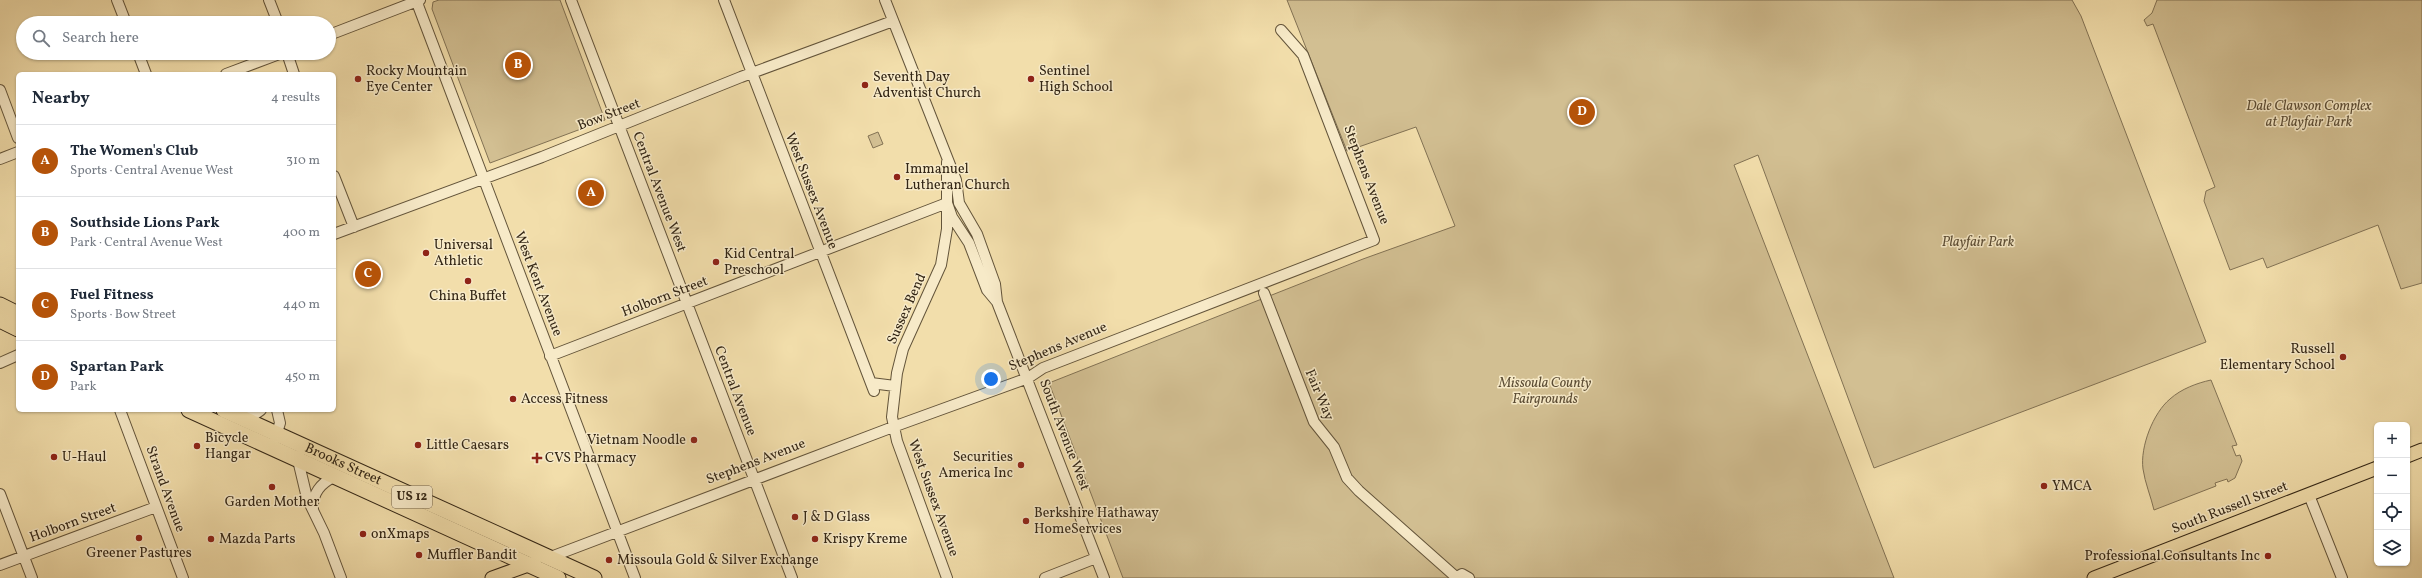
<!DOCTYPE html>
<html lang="en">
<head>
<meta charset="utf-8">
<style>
  :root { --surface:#fff; --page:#f2f2f3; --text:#1f2937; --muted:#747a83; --line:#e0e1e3; --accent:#b45309 }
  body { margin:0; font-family:Vollkorn,serif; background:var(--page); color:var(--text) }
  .controls { position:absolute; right:12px; bottom:12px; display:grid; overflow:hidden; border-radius:6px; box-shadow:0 1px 3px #0004 }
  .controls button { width:36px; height:36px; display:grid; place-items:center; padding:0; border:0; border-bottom:1px solid var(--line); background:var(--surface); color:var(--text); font:20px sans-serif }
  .you { position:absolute; left:991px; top:379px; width:14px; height:14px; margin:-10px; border:3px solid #fff; border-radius:50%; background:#1a73e8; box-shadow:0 0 0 6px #1a73e833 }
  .badge { display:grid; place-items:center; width:26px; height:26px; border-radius:50%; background:var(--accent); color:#fff; font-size:13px; font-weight:700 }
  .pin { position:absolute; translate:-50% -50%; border:2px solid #fff; box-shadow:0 1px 4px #0006 }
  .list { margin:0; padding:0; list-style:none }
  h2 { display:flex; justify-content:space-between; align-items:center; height:52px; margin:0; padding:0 16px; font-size:17px }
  h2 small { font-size:13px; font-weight:400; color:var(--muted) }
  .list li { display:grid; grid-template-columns:26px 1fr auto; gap:12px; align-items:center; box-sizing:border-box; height:72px; padding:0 16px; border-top:1px solid var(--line) }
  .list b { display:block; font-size:15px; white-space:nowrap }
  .list p { margin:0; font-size:13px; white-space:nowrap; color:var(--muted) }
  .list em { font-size:13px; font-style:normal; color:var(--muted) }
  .icon { flex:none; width:22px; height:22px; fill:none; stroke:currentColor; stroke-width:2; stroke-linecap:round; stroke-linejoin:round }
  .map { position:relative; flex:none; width:2422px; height:578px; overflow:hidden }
  .search { position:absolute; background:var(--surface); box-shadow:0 1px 3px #0004; left:16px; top:16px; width:320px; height:44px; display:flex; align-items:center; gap:10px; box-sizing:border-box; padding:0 14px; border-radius:22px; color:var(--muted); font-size:15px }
  .panel { position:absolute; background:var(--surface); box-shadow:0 1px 3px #0004; left:16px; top:72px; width:320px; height:340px; border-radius:6px }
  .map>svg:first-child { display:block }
  .green { fill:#d2bf92; stroke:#827254 }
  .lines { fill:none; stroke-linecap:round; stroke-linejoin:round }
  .minor-casing { stroke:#63543a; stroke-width:12 }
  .major-casing { stroke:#332615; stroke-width:15 }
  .highway-casing { stroke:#332615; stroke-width:17 }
  .minor { stroke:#f7eac8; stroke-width:10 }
  .major { stroke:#f2deab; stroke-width:13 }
  .highway { stroke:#f2deab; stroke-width:15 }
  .poi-dot { fill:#8f2418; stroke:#f7eac8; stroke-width:1.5 }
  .labels { text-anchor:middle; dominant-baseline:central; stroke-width:3; stroke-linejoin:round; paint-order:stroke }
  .shield { fill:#f7eac8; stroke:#6e614b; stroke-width:1 }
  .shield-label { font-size:13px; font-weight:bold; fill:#332615 }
  .poi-label { font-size:14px; fill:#332615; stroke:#f7eac8; text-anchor:start }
  .park-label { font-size:14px; font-style:italic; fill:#5b4c34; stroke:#f7eac8 }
  .street-label { font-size:14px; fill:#332615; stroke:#f7eac8 }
</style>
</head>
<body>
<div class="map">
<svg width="2422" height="578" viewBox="0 0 2422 578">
  <rect width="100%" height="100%" fill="#f2deab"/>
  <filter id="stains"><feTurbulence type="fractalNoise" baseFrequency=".005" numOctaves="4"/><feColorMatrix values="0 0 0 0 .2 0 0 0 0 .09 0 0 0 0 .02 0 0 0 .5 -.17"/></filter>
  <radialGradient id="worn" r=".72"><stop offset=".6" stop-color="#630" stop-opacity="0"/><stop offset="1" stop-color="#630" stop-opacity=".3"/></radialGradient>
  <path class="green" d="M439 0H560L605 120 490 163 432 9 433 2Z
    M1287 0H2072L2081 16 2206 342 1874 468 1758 155 1734 165 1894 578H1123L1049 383 1363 259 1455 226 1416 127 1347 151Z
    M2157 0H2422V283L2401 289 2378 225 2267 268 2263 258 2230 270 2204 201 2206 191 2215 187 2153 24 2147 26 2144 20 2152 13Z
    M878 132 883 144 873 148 868 136Z
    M2211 380 2237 445 2232 446 2236 456 2240 455 2242 461 2235 478 2228 482 2227 479 2215 483 2216 486 2154 510C2151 497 2145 483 2143 469 2140 447 2153 413 2170 399 2181 389 2197 383 2211 380Z"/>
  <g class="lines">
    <g class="minor-casing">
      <path id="minor" d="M117 0 126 23
        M269 0 278 23
        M416 0 635 578
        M571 0 792 578
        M724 0 874 391
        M885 0 956 180 959 203 977 234 995 284 997 302 1104 578
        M329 35 420 0
        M138 53 146 74
        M287 53 294 74
        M226 74 282 53
        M0 90 18 138
        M0 159 18 152
        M947 162V203L952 217 969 243 987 290 997 302
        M334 176 354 227
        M947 203V229L941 265 903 349 897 373 892 417 897 441 947 578
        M334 234 542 157 741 77 893 21
        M1264 293 1314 422 1334 447 1347 478 1359 491 1457 578
        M550 356 947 203
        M0 363 18 355
        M871 383 895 386
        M120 410 183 578
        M242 418 254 415 261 410
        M275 439 280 423 277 410
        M299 456 298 460 307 498 324 533 341 578
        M0 494 32 578
        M2309 495 2342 578
        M313 509C312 494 321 483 334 477
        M548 558 893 427 1028 378 1043 368 1374 240 1303 55 1281 30
        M0 565 156 507
        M1045 578 1096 558
        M1455 578 1462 574 1469 578"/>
    </g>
    <g class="major-casing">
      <path id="major" d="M2407 456 2422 450
        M492 578 534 563
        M2094 578 2377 468"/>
    </g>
    <g class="highway-casing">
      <g id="highway">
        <path d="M0 305 18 314"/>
        <path d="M0 320 18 329"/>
        <path d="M189 410 558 578"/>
        <path id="s1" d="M224 410 594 578"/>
      </g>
    </g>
    <use href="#minor" class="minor"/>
    <use href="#major" class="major"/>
    <use href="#highway" class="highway"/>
  </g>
  <g class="poi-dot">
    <circle cx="358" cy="79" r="4"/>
    <circle cx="1031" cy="79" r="4"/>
    <circle cx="865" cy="85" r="4"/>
    <circle cx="897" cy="177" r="4"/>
    <circle cx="426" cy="253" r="4"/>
    <circle cx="716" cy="262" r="4"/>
    <circle cx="468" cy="281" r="4"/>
    <circle cx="2343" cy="357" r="4"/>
    <circle cx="513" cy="399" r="4"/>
    <circle cx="694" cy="440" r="4"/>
    <circle cx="418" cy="445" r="4"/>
    <circle cx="197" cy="446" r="4"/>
    <circle cx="54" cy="457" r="4"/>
    <path d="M535 452h4v4h4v4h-4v4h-4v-4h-4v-4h4z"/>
    <circle cx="1021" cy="465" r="4"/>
    <circle cx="2044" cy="486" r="4"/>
    <circle cx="272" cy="487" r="4"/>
    <circle cx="795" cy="517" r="4"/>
    <circle cx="1026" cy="521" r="4"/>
    <circle cx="363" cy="534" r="4"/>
    <circle cx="139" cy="538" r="4"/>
    <circle cx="211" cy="539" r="4"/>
    <circle cx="815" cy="539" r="4"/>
    <circle cx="419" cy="555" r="4"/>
    <circle cx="2268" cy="556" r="4"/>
    <circle cx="609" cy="560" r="4"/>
  </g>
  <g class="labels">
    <rect class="shield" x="392" y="486" width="40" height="22" rx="3"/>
    <g class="shield-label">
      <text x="412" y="497">US 12</text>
    </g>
    <g class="poi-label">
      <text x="366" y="71">Rocky Mountain<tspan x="366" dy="16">Eye Center</tspan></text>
      <text x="1039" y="71">Sentinel<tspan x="1039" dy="16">High School</tspan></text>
      <text x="873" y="77">Seventh Day<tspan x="873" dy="16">Adventist Church</tspan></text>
      <text x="905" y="169">Immanuel<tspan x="905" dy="16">Lutheran Church</tspan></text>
      <text x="434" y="245">Universal<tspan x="434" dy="16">Athletic</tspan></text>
      <text x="724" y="254">Kid Central<tspan x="724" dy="16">Preschool</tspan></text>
      <text x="468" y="296" text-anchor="middle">China Buffet</text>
      <text x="2335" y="349" text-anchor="end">Russell<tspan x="2335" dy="16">Elementary School</tspan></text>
      <text x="521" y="399">Access Fitness</text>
      <text x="205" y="438">Bicycle<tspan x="205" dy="16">Hangar</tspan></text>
      <text x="686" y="440" text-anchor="end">Vietnam Noodle</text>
      <text x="426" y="445">Little Caesars</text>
      <text x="62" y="457">U-Haul</text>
      <text x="1013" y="457" text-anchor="end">Securities<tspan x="1013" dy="16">America Inc</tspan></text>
      <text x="545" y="458">CVS Pharmacy</text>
      <text x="2052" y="486">YMCA</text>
      <text x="272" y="502" text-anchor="middle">Garden Mother</text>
      <text x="1034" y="513">Berkshire Hathaway<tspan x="1034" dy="16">HomeServices</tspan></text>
      <text x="803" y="517">J &amp; D Glass</text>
      <text x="371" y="534">onXmaps</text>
      <text x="219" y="539">Mazda Parts</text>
      <text x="823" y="539">Krispy Kreme</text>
      <text x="139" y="553" text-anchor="middle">Greener Pastures</text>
      <text x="427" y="555">Muffler Bandit</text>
      <text x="2260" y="556" text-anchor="end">Professional Consultants Inc</text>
      <text x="617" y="560">Missoula Gold &amp; Silver Exchange</text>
    </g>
    <g class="park-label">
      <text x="2309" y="106">Dale Clawson Complex<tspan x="2309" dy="16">at Playfair Park</tspan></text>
      <text x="1978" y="242">Playfair Park</text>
      <text x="1545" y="383">Missoula County<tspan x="1545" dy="16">Fairgrounds</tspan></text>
    </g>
    <g class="street-label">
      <text transform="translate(609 115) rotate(-21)">Bow Street</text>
      <text transform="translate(1366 175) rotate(69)">Stephens Avenue</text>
      <text transform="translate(811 191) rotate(69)">West Sussex Avenue</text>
      <text transform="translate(659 192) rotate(69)">Central Avenue West</text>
      <text transform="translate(538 284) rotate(69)">West Kent Avenue</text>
      <text transform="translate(665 297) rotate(-21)">Holborn Street</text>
      <text transform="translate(907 309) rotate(-66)">Sussex Bend</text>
      <text transform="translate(1058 347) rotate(-23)">Stephens Avenue</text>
      <text transform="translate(735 391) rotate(69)">Central Avenue</text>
      <text transform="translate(1319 395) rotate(67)">Fair Way</text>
      <text transform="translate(1064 435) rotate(69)">South Avenue West</text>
      <text transform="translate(756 462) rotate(-21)">Stephens Avenue</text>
      <text stroke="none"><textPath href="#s1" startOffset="131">Brooks Street</textPath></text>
      <text transform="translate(165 489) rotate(70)">Strand Avenue</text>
      <text transform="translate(933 498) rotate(70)">West Sussex Avenue</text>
      <text transform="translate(2230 508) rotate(-21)">South Russell Street</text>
      <text transform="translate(73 523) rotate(-20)">Holborn Street</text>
    </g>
  </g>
  <rect width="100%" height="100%" filter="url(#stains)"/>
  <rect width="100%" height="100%" fill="url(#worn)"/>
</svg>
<div class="controls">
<button>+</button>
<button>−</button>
<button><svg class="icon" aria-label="locate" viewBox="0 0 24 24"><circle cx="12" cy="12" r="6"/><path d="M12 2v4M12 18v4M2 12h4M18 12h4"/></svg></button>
<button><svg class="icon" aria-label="layers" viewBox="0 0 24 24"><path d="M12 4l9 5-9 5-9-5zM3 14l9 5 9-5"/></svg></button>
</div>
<div class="you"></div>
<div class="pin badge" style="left:591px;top:193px">A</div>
<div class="pin badge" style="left:518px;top:65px">B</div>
<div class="pin badge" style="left:368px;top:274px">C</div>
<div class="pin badge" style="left:1582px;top:112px">D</div>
<div class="search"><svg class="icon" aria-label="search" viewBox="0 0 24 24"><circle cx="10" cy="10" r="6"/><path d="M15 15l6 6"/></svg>Search here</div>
<section class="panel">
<h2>Nearby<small>4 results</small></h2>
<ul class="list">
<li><span class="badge">A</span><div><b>The Women's Club</b><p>Sports · Central Avenue West</p></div><em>310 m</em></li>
<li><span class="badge">B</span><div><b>Southside Lions Park</b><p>Park · Central Avenue West</p></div><em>400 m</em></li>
<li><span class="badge">C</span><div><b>Fuel Fitness</b><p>Sports · Bow Street</p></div><em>440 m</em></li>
<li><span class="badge">D</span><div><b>Spartan Park</b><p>Park</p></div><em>450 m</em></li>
</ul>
</section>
</div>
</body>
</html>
